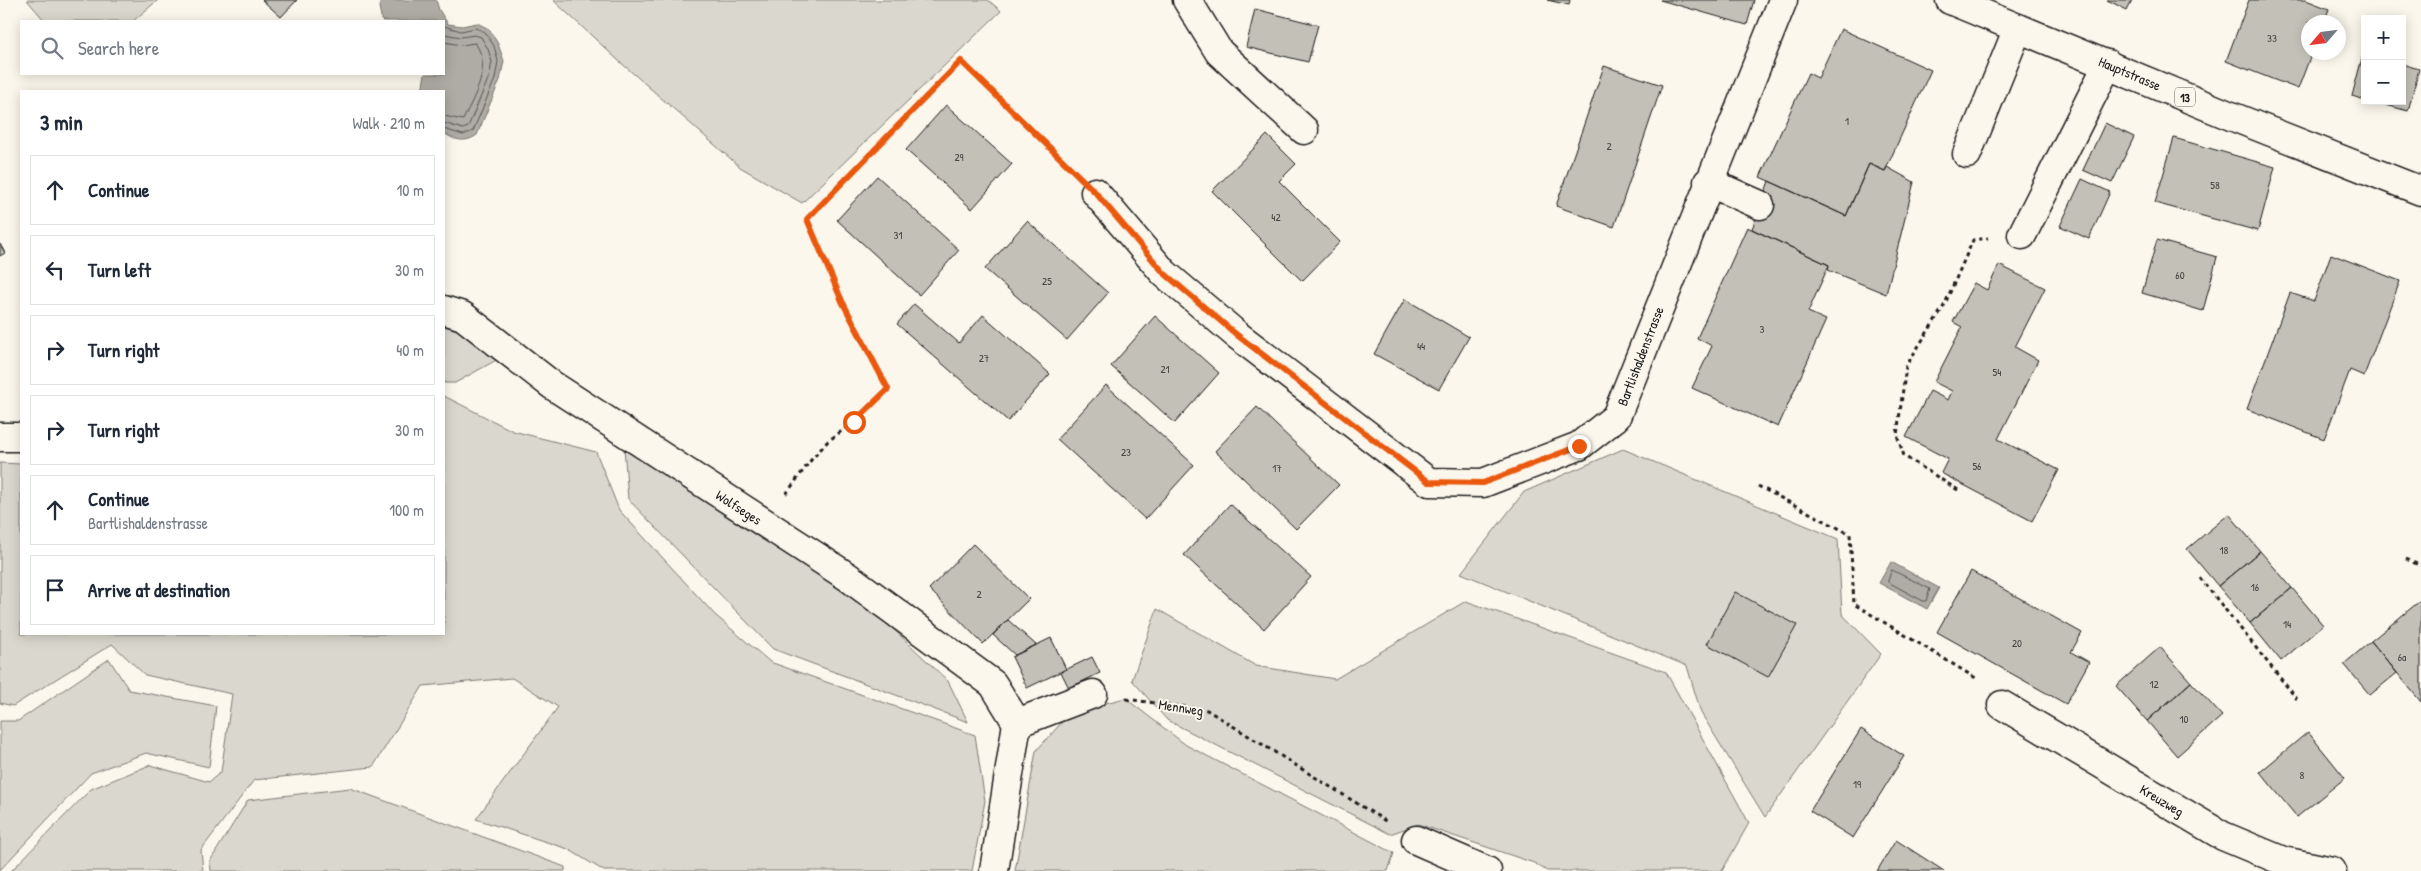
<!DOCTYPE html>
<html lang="en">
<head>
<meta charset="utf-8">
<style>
  :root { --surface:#fff; --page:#f6f6f7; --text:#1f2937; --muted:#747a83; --line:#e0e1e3 }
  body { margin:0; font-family:"Patrick Hand",sans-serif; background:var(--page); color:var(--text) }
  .controls { position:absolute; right:15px; top:15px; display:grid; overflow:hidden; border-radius:0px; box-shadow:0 2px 12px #0003 }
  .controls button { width:45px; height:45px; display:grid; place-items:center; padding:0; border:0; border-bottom:1px solid var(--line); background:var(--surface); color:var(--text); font:25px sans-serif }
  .compass { position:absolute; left:2301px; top:15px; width:45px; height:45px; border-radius:50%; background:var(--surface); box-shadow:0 2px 12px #0003; rotate:242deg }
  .stop { position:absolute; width:15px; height:15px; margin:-11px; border:4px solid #ea580c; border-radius:50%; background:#fff }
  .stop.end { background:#ea580c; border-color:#fff; box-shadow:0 1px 5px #0008 }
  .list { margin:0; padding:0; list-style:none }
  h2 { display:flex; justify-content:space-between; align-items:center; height:65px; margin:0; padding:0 20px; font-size:21px }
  h2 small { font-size:16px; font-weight:400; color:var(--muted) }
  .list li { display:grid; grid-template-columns:32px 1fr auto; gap:15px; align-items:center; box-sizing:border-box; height:70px; margin:0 10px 10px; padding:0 10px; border:1px solid var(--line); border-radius:0px }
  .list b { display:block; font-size:19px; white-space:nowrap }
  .list p { margin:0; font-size:16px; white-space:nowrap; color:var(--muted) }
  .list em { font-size:16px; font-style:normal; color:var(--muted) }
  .icon { flex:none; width:28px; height:28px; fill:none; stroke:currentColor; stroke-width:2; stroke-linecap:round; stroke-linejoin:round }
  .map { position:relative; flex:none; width:2421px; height:871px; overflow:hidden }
  .search { position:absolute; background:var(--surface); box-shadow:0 2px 12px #0003; left:20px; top:20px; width:425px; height:55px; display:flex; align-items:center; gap:12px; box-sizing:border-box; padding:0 18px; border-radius:0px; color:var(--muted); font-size:19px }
  .panel { position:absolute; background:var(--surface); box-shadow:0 2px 12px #0003; left:20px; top:90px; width:425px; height:545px; border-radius:0px }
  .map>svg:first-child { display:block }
  .green { fill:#dad7ce; stroke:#7b7a75 }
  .water { fill:#afaca5; stroke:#74726e }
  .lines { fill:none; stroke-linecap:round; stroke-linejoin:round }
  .shore { stroke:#575653; stroke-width:1 }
  .building { fill:#c3c0b8; stroke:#1c1c1c }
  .minor-casing { stroke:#1c1c1c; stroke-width:31 }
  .major-casing { stroke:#1c1c1c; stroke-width:31 }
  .path { stroke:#1c1c1c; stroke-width:3; stroke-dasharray:4 4; stroke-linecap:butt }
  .minor { stroke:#fbf7ec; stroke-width:28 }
  .major { stroke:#fbf7ec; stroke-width:28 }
  .route { stroke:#ea580c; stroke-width:6 }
  .labels { text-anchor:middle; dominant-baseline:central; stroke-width:4; stroke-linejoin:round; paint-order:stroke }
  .number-label { font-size:11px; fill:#464543 }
  .shield { fill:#fbf7ec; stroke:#5f5e5a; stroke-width:1 }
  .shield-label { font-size:12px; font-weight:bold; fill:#1c1c1c }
  .street-label { font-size:14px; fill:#1c1c1c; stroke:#fbf7ec }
</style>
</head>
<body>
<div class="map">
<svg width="2421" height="871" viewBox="0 0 2421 871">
  <rect width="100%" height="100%" fill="#fbf7ec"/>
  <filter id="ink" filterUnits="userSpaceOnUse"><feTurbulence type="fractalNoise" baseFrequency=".02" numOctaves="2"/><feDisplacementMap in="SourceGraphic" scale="10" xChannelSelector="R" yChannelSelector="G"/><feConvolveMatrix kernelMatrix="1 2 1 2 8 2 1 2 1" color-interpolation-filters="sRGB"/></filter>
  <g filter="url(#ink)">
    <path class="green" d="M27 0H158L133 21H45Z
      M553 0H988L1001 11 802 203 740 167 619 61Z
      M444 326 476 336 500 358 455 383H444Z
      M444 396 513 431 596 452 619 510 715 615 770 662 975 735 985 801 972 871H604L568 849 476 819 558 707 512 678 423 686 373 767 254 780 201 850 203 871H11L91 789 150 765 209 782 221 772 232 694 145 675 112 644 13 706 0 703V463L21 464V634H444Z
      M624 447 847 585 948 681 968 722 773 649 628 499Z
      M1623 449 1838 539 1842 614 1881 654 1765 817 1701 713 1687 666 1461 573 1524 492Z
      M1466 601 1666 672 1749 823 1722 871H1547L1534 863 1418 824 1390 834 1167 720 1132 680 1157 609 1256 666 1335 679Z
      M109 659 129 690 216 706 209 767 146 753 91 773 0 870V721H18Z
      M1125 698 1186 745 1394 853 1388 871H1015L1036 751 1071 712Z
      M350 788 565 867V871H211L210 861 248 800Z"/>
    <path class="water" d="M381 0H436L439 10 448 24 462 26 477 23 489 29 498 44 504 61 500 80 477 135C466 143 455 141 444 133V91H422L425 74H444V21H382L379 7Z
      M1891 562 1939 588 1927 609 1879 583Z"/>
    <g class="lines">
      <path class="shore" d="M444 26 461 31 476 28 485 32 494 46 498 61 495 79 473 131 463 135 444 129
        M444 34 461 37 475 35 481 37 488 49 492 62 489 77 468 127 463 129 444 123
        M444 42 461 45 475 43C493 67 474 96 463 120L444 116
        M1892 570 1930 589 1926 601H1923L1888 582Z"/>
    </g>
    <path class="building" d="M262 0H297L281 17Z
      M1547 0H1570L1569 5Z
      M1660 0H1754L1747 25Z
      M2107 0H2132L2127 10Z
      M2249 0H2306L2329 9 2324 22H2308V52H2312L2298 89 2226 61Z
      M1255 9 1318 25 1308 62 1246 47Z
      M1841 29 1931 70 1885 171 1869 164 1846 216 1760 177 1808 73 1818 78Z
      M2363 54 2365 55V100L2352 96Z
      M2402 64 2419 69 2408 111 2371 101H2402Z
      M1604 66 1662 85 1614 227 1556 206Z
      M946 105 1012 164 972 209 906 150Z
      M2105 123 2134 137 2112 183 2083 170Z
      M1267 135 1296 164 1279 181 1340 242 1302 281 1212 191Z
      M2174 138 2275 167 2258 231 2155 203Z
      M1869 164 1885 171 1887 167 1914 182 1886 294 1828 270 1829 265 1752 229 1769 181 1846 216Z
      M877 176 959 250 919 295 837 220Z
      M2082 179 2110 192 2089 239 2060 226Z
      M1027 221 1108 293 1067 340 985 269Z
      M1747 227 1829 265 1808 312 1826 320 1778 427 1692 388 1712 346 1697 338Z
      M2157 240 2217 257 2203 311 2142 293Z
      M0 244 5 253 0 256Z
      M2331 254 2400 281 2364 376 2350 370 2324 439 2247 409 2290 293 2314 301Z
      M1999 265 2045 288 2015 347 2038 360 1998 439 2059 470 2032 521 1941 473 1948 459 1906 437 1930 391 1948 400 1952 391 1934 382 1962 327 1953 322 1974 283 1987 290Z
      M1405 299 1469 337 1439 389 1374 354Z
      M914 304 959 343 983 315 1050 374 1008 421 897 324Z
      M1155 316 1219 373 1175 423 1111 366Z
      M1106 385 1194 465 1145 519 1057 439Z
      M1257 407 1339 485 1296 529 1215 451Z
      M1230 504 1311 577 1264 629 1184 555Z
      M2229 514 2260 551 2218 586 2187 549Z
      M973 544 1029 599 983 644 929 589Z
      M2260 551 2292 588 2250 623 2218 586Z
      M1971 571 2082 633 2071 652 2089 662 2066 704 1937 632Z
      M2292 588 2323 625 2281 661 2250 623Z
      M1735 592 1797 625 1768 677 1707 644Z
      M2421 600V702L2371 641Z
      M1008 620 1036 645 1015 655 993 635Z
      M1051 638 1066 669 1027 688 1012 657Z
      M2371 641 2397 673 2370 695 2344 664Z
      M2160 647 2191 682 2147 721 2116 686Z
      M1092 657 1100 673 1069 688 1061 672Z
      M2191 682 2222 716 2177 756 2147 721Z
      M1861 729 1904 756 1853 838 1810 811Z
      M2308 732 2345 778 2297 817 2260 772Z
      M1896 840 1944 871H1877Z"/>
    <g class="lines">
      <g class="minor-casing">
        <path id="minor" d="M1187 0 1219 52 1304 130
          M1967 154 2018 28
          M1708 182 1760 205
          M1095 192 1164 273 1237 335 1429 482 1483 483 1579 446 1616 417 1783 0
          M2022 235 2108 64
          M444 310 463 316 552 385 848 577 993 684 1017 723
          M0 437H21
          M2002 705 2223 836 2283 861 2332 871
          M1017 723 1093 694
          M1416 840 1487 871
          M994 871 1017 723"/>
      </g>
      <g class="major-casing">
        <path id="major" d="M1950 0 2226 114 2421 191"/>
      </g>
      <path class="path" d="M1758 486 1850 534 1854 604 1979 680
        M1958 490 1904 456 1897 435 1906 366 1944 306 1973 240 1988 238
        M786 494 811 460 828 441 854 422 888 389 842 301 807 219 961 61 1070 167
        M2406 559 2421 566
        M2200 578 2297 699
        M1126 699 1207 710 1387 822"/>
      <use href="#minor" class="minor"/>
      <use href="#major" class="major"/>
    </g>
  </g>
  <g class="lines" filter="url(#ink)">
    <path class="route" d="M854 422 888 389 842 301 807 219 961 61 1095 192 1164 273 1237 335 1429 482 1483 483 1579 446"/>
  </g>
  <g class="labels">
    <g class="number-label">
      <text x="2272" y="38">33</text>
      <text x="1847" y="121">1</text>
      <text x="1609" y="146">2</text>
      <text x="959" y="157">29</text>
      <text x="2215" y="185">58</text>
      <text x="1276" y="217">42</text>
      <text x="898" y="235">31</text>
      <text x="2180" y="275">60</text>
      <text x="1047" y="281">25</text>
      <text x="1762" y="329">3</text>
      <text x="1421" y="346">44</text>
      <text x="984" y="358">27</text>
      <text x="1165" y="369">21</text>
      <text x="1997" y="372">54</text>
      <text x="1126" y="452">23</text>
      <text x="1977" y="466">56</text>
      <text x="1277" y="468">17</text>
      <text x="2224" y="550">18</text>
      <text x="2255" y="587">16</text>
      <text x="979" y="594">2</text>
      <text x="2287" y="624">14</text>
      <text x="2017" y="643">20</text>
      <text x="2402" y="657">6a</text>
      <text x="2154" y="684">12</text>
      <text x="2184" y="719">10</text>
      <text x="2302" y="775">8</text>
      <text x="1857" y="784">19</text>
    </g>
    <rect class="shield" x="2175" y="87.5" width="20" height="19" rx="4"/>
    <g class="shield-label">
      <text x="2185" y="97">13</text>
    </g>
    <g class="street-label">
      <text transform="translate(2130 73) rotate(23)">Hauptstrasse</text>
      <text transform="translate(1640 356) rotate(-69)">Bartlishaldenstrasse</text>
      <text transform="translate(739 507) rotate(33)">Wolfseges</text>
      <text transform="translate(1181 707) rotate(9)">Mennweg</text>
      <text transform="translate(2162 800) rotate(31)">Kreuzweg</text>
    </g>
  </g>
</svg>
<div class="controls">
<button>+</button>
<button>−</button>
</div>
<svg class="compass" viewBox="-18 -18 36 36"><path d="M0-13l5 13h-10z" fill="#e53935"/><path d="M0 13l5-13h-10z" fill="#747a83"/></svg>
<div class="stop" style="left:854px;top:422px"></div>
<div class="stop end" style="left:1579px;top:446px"></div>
<div class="search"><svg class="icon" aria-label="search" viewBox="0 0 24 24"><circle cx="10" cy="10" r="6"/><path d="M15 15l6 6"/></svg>Search here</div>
<section class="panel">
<h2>3 min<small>Walk · 210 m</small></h2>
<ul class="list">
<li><svg class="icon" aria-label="ahead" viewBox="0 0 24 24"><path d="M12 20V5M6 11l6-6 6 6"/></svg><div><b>Continue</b></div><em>10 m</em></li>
<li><svg class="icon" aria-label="left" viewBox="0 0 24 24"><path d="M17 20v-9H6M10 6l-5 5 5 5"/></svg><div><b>Turn left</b></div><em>30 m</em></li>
<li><svg class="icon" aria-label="right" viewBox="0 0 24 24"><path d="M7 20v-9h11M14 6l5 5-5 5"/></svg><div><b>Turn right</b></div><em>40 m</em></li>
<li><svg class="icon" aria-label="right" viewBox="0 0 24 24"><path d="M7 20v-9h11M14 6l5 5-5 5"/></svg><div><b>Turn right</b></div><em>30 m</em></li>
<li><svg class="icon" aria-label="ahead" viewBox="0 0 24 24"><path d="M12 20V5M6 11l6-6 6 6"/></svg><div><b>Continue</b><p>Bartlishaldenstrasse</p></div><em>100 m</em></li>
<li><svg class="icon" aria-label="arrive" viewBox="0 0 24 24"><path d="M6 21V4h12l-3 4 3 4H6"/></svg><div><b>Arrive at destination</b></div></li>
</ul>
</section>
</div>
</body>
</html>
